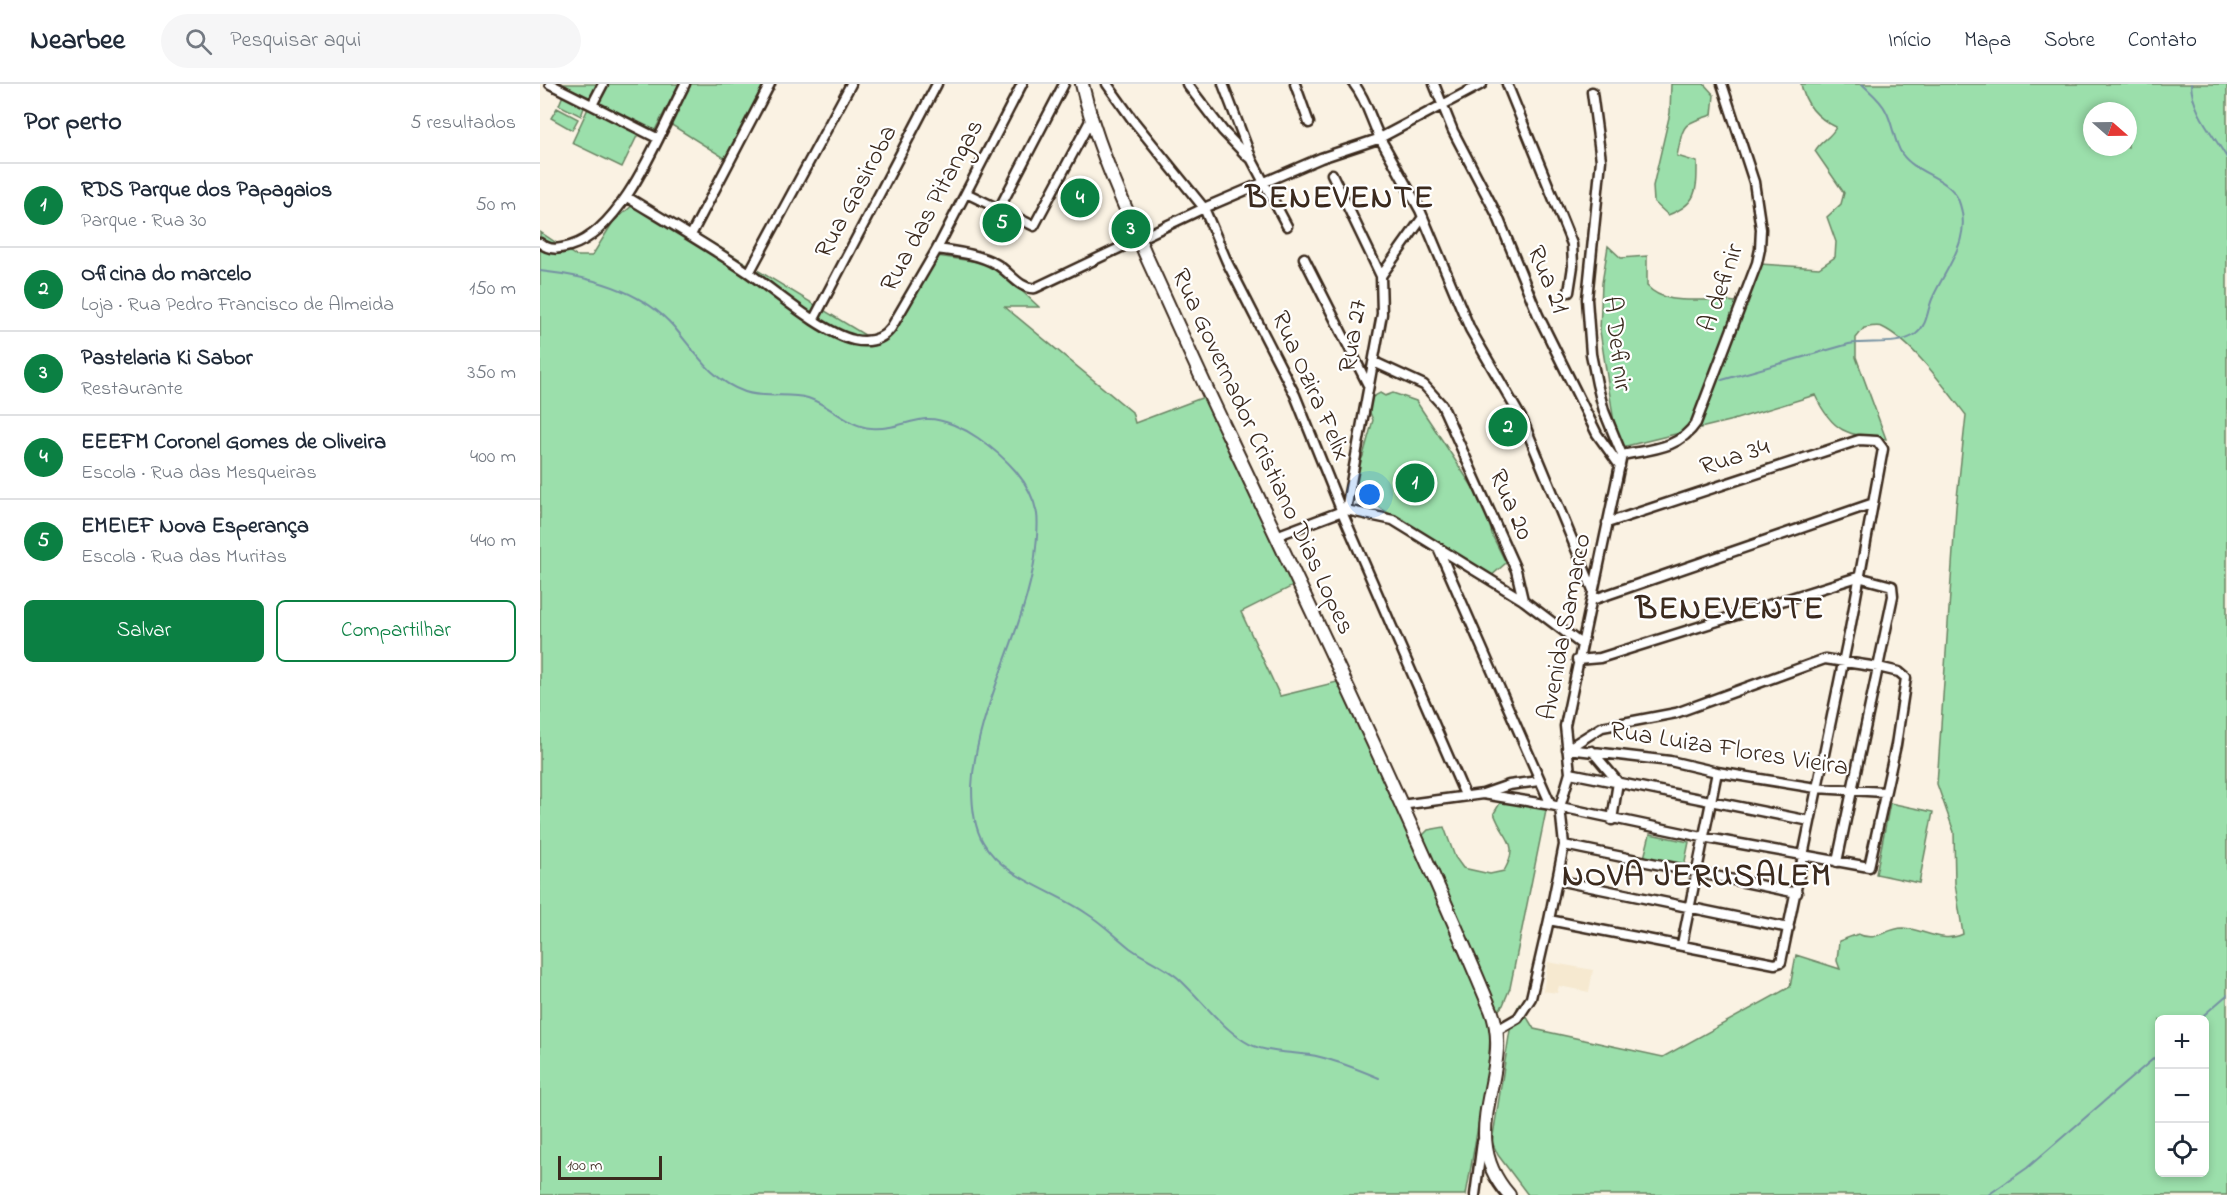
<!DOCTYPE html>
<html lang="pt">
<head>
<meta charset="utf-8">
<style>
  :root { --surface:#fff; --page:#f6f6f7; --text:#1f2937; --muted:#747a83; --line:#e0e1e3; --accent:#0b8043 }
  body { margin:0; font-family:"Indie Flower",sans-serif; background:var(--page); color:var(--text) }
  .controls { position:absolute; right:18px; bottom:18px; display:grid; overflow:hidden; border-radius:9px; box-shadow:0 3px 9px #0003 }
  .controls button { width:54px; height:54px; display:grid; place-items:center; padding:0; border:0; border-bottom:2px solid var(--line); background:var(--surface); color:var(--text); font:30px sans-serif }
  .compass { position:absolute; left:1543px; top:18px; width:54px; height:54px; border-radius:50%; background:var(--surface); box-shadow:0 3px 9px #0003; rotate:110deg }
  .scale { position:absolute; left:18px; bottom:15px; width:104px; box-sizing:border-box; padding-left:6px; border:3px solid #3b2a1e; border-top:0; font-size:16px; line-height:21px; white-space:nowrap; color:#3b2a1e; -webkit-text-stroke:4px #fff; paint-order:stroke }
  .you { position:absolute; left:830px; top:411px; width:21px; height:21px; margin:-15px; border:4px solid #fff; border-radius:50%; background:#1a73e8; box-shadow:0 0 0 9px #1a73e833 }
  .badge { display:grid; place-items:center; width:39px; height:39px; border-radius:50%; background:var(--accent); color:#fff; font-size:20px; font-weight:700 }
  .pin { position:absolute; translate:-50% -50%; border:3px solid #fff; box-shadow:0 2px 6px #0006 }
  .list { margin:0; padding:0; list-style:none }
  h2 { display:flex; justify-content:space-between; align-items:center; height:78px; margin:0; padding:0 24px; font-size:26px }
  h2 small { font-size:20px; font-weight:400; color:var(--muted) }
  .list li { display:grid; grid-template-columns:39px 1fr auto; gap:18px; align-items:center; box-sizing:border-box; height:84px; padding:0 24px; border-top:2px solid var(--line) }
  .list b { display:block; font-size:22px; white-space:nowrap }
  .list p { margin:0; font-size:20px; white-space:nowrap; color:var(--muted) }
  .list em { font-size:20px; font-style:normal; color:var(--muted) }
  .actions { display:flex; gap:12px; padding:18px 24px }
  .actions a { flex:1; padding:14px 0; border:2px solid var(--accent); border-radius:9px; text-align:center; font-size:21px; color:var(--accent) }
  .actions .main { background:var(--accent); color:#fff }
  .icon { flex:none; width:33px; height:33px; fill:none; stroke:currentColor; stroke-width:2; stroke-linecap:round; stroke-linejoin:round }
  .map { position:relative; flex:none; width:1687px; height:1111px; overflow:hidden }
  header { display:flex; align-items:center; gap:36px; box-sizing:border-box; height:84px; padding:0 30px; background:var(--surface); border-bottom:2px solid var(--line) }
  header strong { font-size:28px }
  nav { display:flex; gap:33px; margin-inline-start:auto; font-size:21px }
  .search { width:420px; height:54px; background:var(--page); display:flex; align-items:center; gap:15px; box-sizing:border-box; padding:0 21px; border-radius:33px; color:var(--muted); font-size:22px }
  main { display:flex }
  aside { flex:1; background:var(--surface) }
  .map>svg:first-child { display:block }
  .built { fill:#f6e9d0 }
  .green { fill:#9bdfab; stroke:#6b8464; stroke-width:1.5; fill-rule:evenodd }
  .lines { fill:none; stroke-linecap:round; stroke-linejoin:round }
  .stream { stroke:#7491a2; stroke-width:2 }
  .street-casing { stroke:#3b2a1e; stroke-width:13 }
  .secondary-casing { stroke:#3b2a1e; stroke-width:16 }
  .street { stroke:#fff; stroke-width:8 }
  .secondary { stroke:#fff; stroke-width:12 }
  .labels { text-anchor:middle; dominant-baseline:central; stroke-width:4.5; stroke-linejoin:round; paint-order:stroke }
  .street-label { font-size:26px; fill:#3b2a1e; stroke:#fff }
  .district-label { font-size:32px; font-weight:bold; letter-spacing:1.5px; fill:#3b2a1e; stroke:#fff }
</style>
</head>
<body>
<header>
<strong>Nearbee</strong>
<div class="search"><svg class="icon" aria-label="search" viewBox="0 0 24 24"><circle cx="10" cy="10" r="6"/><path d="M15 15l6 6"/></svg>Pesquisar aqui</div>
<nav><a>Início</a><a>Mapa</a><a>Sobre</a><a>Contato</a></nav>
</header>
<main>
<aside>
<h2>Por perto<small>5 resultados</small></h2>
<ul class="list">
<li><span class="badge">1</span><div><b>RDS Parque dos Papagaios</b><p>Parque · Rua 30</p></div><em>50 m</em></li>
<li><span class="badge">2</span><div><b>Oficina do marcelo</b><p>Loja · Rua Pedro Francisco de Almeida</p></div><em>150 m</em></li>
<li><span class="badge">3</span><div><b>Pastelaria Ki Sabor</b><p>Restaurante</p></div><em>350 m</em></li>
<li><span class="badge">4</span><div><b>EEEFM Coronel Gomes de Oliveira</b><p>Escola · Rua das Mesqueiras</p></div><em>400 m</em></li>
<li><span class="badge">5</span><div><b>EMEIEF Nova Esperança</b><p>Escola · Rua das Muritas</p></div><em>440 m</em></li>
</ul>
<div class="actions"><a class="main">Salvar</a><a>Compartilhar</a></div>
</aside>
<div class="map">
<svg width="1687" height="1111" viewBox="0 0 1687 1111">
  <rect width="100%" height="100%" fill="#faf2e3"/>
  <filter id="ink" filterUnits="userSpaceOnUse"><feTurbulence type="fractalNoise" baseFrequency=".0167" numOctaves="2"/><feDisplacementMap in="SourceGraphic" scale="12" xChannelSelector="R" yChannelSelector="G"/><feConvolveMatrix kernelMatrix="1 2 1 2 8 2 1 2 1" color-interpolation-filters="sRGB"/></filter>
  <g filter="url(#ink)">
    <path class="built" d="M1008 878 1053 886 1049 908 1019 902 1017 909 1003 907Z"/>
    <path class="green" d="M21 0H58L51 14Z
      M68 0H139L115 46 58 18Z
      M151 0H225L186 75 130 40Z
      M1131 0H1164L1174 11 1172 31C1140 41 1144 40 1137 72L1157 78C1157 106 1158 120 1128 131L1114 118 1113 102 1130 29Z
      M1261 0H1687V1111H988L958 1071 952 1058 971 940 979 920 994 945 1123 973 1250 903 1256 871 1300 885 1297 877 1299 857 1318 850C1336 859 1346 844 1363 844 1383 845 1403 860 1423 850L1415 800 1414 748 1397 700 1416 423 1426 331C1405 304 1373 258 1342 243 1337 241 1329 243 1324 244L1316 254V273L1346 355C1307 351 1293 349 1275 311L1193 336 1078 364 1060 247 1062 199 1068 162 1081 174 1107 172V202C1129 226 1170 210 1199 219L1220 180 1279 184 1295 173 1296 158 1287 133 1301 120 1304 109 1275 67C1281 56 1291 54 1296 43 1277 34 1265 21 1261 0ZM1552 27H1588V63H1552ZM1620 936H1664V1088H1620Z
      M23 11 45 21 41 32 19 21Z
      M50 20 99 48 82 83 32 59Z
      M17 24 38 35 32 46 11 34Z
      M100 115 328 253 340 252 347 248 390 171 453 180 499 223H465L592 328 595 339 672 310 761 498 701 528 740 612 805 596 855 702 883 751 888 746 904 743 915 773 923 784 950 790 964 787C981 757 963 756 954 729L960 719 1008 717 970 904 963 921 957 928 950 952 948 985 926 1111H0V148L36 172H52L73 138Z
      M840 309 845 312 853 309 876 317 902 356 943 419 953 453 966 479 951 492 840 424 811 398 823 372 833 336 825 317Z
      M1350 719 1393 728 1379 799 1336 790Z
      M1110 750 1149 758 1144 782 1104 774Z"/>
    <g class="lines">
      <path class="stream" d="M1651 0C1652 28 1674 51 1687 74
        M0 187C47 192 101 205 134 243 156 269 171 296 205 308 226 315 246 308 268 314 290 321 307 342 331 344 351 346 367 337 386 335 403 334 425 345 438 354 465 373 491 397 497 430 499 443 496 460 495 473 484 551 435 626 432 703 432 720 434 743 443 758 463 794 513 806 546 829 562 839 575 852 590 864 605 875 624 882 638 894 660 914 679 941 704 957 725 971 756 967 780 973 800 978 820 986 839 994
        M1182 296 1309 260C1330 256 1357 263 1376 250 1388 241 1387 225 1393 213 1407 182 1434 153 1418 115 1408 93 1376 90 1362 70 1354 58 1353 40 1346 27 1341 16 1330 8 1322 0
        M1658 936 1687 911
        M1448 1111 1487 1084 1620 969"/>
      <g class="street-casing">
        <path id="street" d="M10 0 117 54
          M567 0 592 35 664 124 687 178 755 311 802 428 925 711
          M647 0 683 47 708 73
          M683 0 712 76 747 142
          M755 0 769 39
          M814 0C829 19 832 43 845 63L880 126 930 245 983 337 1053 506
          M894 0 913 47 958 133 998 231 1057 350 1080 382
          M967 0 1032 160 1033 182 1029 208
          M52 21 63 0
          M792 90 841 192
          M426 109 494 142 550 37
          M87 113C128 138 169 162 209 189 236 208 283 249 314 256 329 259 342 256 351 244L397 165 482 0
          M459 125 524 0
          M151 151 230 0
          M0 159C10 167 19 165 30 162 84 146 120 48 145 0
          M397 165C417 168 438 170 456 180 469 187 480 206 495 204L664 124 781 74 838 55 942 0
          M764 174 828 301
          M209 189 311 0
          M274 235 397 0
          M834 278 884 301 902 321 976 486 983 516
          M1082 371C1111 365 1139 365 1156 339L1217 179 1220 165 1221 145 1214 98 1182 0
          M806 426 842 230 841 192 883 133
          M806 426 853 436 983 516 1041 560
          M736 452 805 426
          M898 464 1011 721
          M1052 516 1331 420
          M1037 576 1060 574 1318 493 1352 502 1353 512 1297 778
          M1028 665 1130 677 1177 688 1276 704 1344 708
          M1052 667 1078 698 1072 736
          M1030 689 1270 737
          M943 710 1011 721 1162 753 1329 783 1356 661 1366 594 1359 588 1338 583 1285 575 1136 629 1062 643 1027 665
          M861 721 943 710 969 701 999 697
          M1024 761 1257 809
          M1017 796 1249 844
          M1009 836 1235 880 1241 878 1310 545 1343 365 1337 357 1319 356 1067 439
          M1142 860 1177 688
          M959 945 978 934 991 914 1009 836 1024 761 1020 723 1030 689 1025 642 1082 371 1064 327 1057 300 1051 270 1047 215 1061 76 1052 8
          M935 1111 942 1058"/>
      </g>
      <g class="secondary-casing">
        <path id="secondary" d="M542 0C556 61 583 118 608 176 635 235 661 294 689 352 779 542 870 732 951 926 976 987 913 1048 969 1111"/>
      </g>
      <use href="#street" class="street"/>
      <use href="#secondary" class="secondary"/>
    </g>
  </g>
  <g class="labels">
    <g class="street-label">
      <text transform="translate(317 108) rotate(-62)">Rua Gasiroba</text>
      <text transform="translate(393 122) rotate(-62)">Rua das Pitangas</text>
      <text transform="translate(1007 196) rotate(67)">Rua 21</text>
      <text transform="translate(1182 204) rotate(-71)">A definir</text>
      <text transform="translate(814 252) rotate(-81)">Rua 27</text>
      <text transform="translate(1076 260) rotate(83)">A Definir</text>
      <text transform="translate(770 302) rotate(66)">Rua Ozira Felix</text>
      <text transform="translate(722 368) rotate(65)">Rua Governador Cristiano Dias Lopes</text>
      <text transform="translate(1195 374) rotate(-18)">Rua 34</text>
      <text transform="translate(970 421) rotate(66)">Rua 20</text>
      <text transform="translate(1026 543) rotate(-79)">Avenida Samarco</text>
      <text transform="translate(1189 666) rotate(9)">Rua Luiza Flores Vieira</text>
    </g>
    <g class="district-label">
      <text x="800" y="115">BENEVENTE</text>
      <text x="1190" y="526">BENEVENTE</text>
      <text x="1157" y="793">NOVA JERUSALEM</text>
    </g>
  </g>
</svg>
<div class="controls">
<button>+</button>
<button>−</button>
<button><svg class="icon" aria-label="locate" viewBox="0 0 24 24"><circle cx="12" cy="12" r="6"/><path d="M12 2v4M12 18v4M2 12h4M18 12h4"/></svg></button>
</div>
<svg class="compass" viewBox="-18 -18 36 36"><path d="M0-13l5 13h-10z" fill="#e53935"/><path d="M0 13l5-13h-10z" fill="#747a83"/></svg>
<div class="scale">100 m</div>
<div class="you"></div>
<div class="pin badge" style="left:875px;top:399px">1</div>
<div class="pin badge" style="left:968px;top:343px">2</div>
<div class="pin badge" style="left:591px;top:145px">3</div>
<div class="pin badge" style="left:540px;top:114px">4</div>
<div class="pin badge" style="left:462px;top:139px">5</div>
</div>
</main>
</body>
</html>
